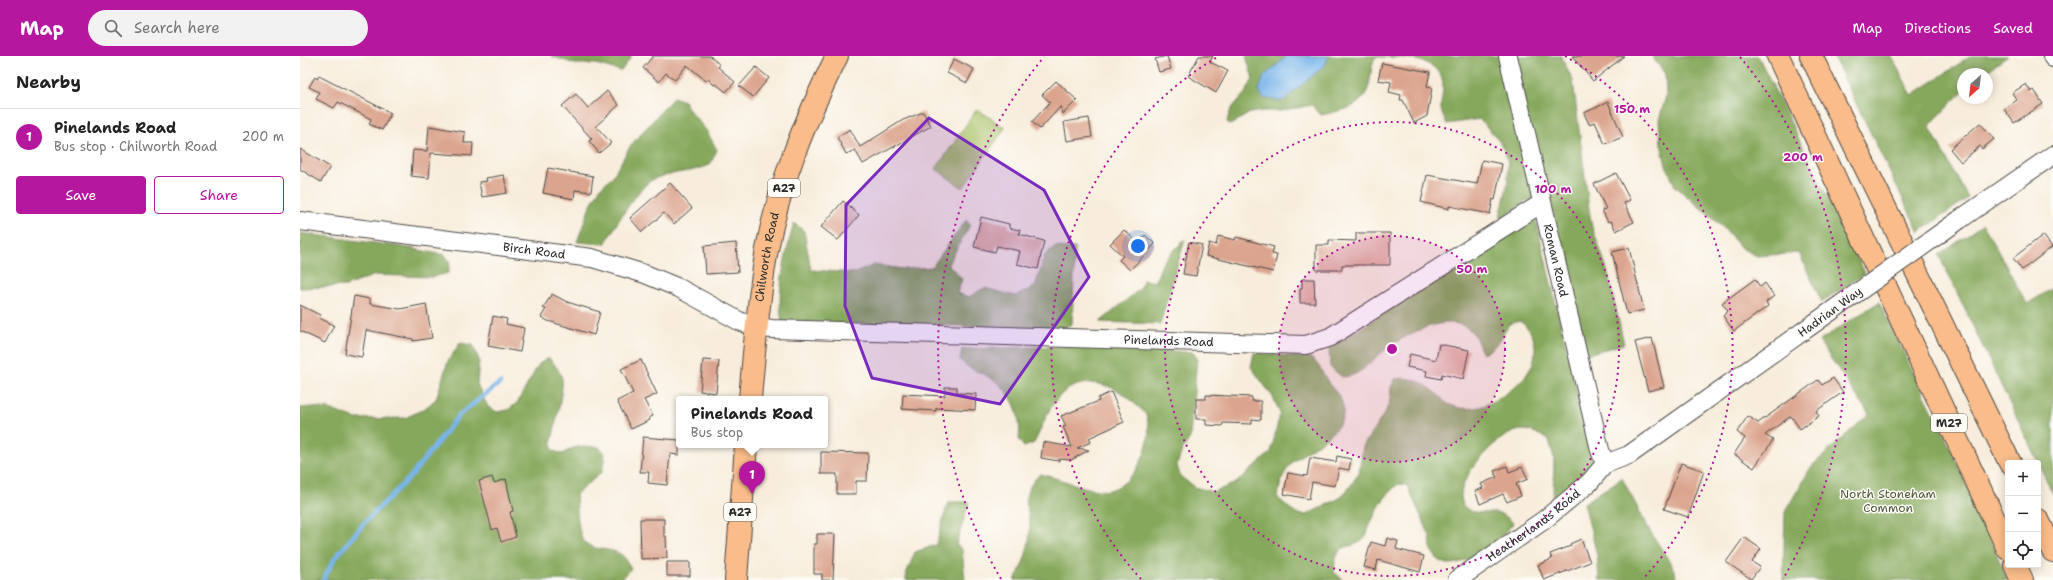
<!DOCTYPE html>
<html lang="en">
<head>
<meta charset="utf-8">
<style>
  :root { --surface:#fff; --page:#f2f2f2; --text:#222; --muted:#767676; --line:#e0e0e0; --accent:#b5179e }
  body { margin:0; font-family:"Shantell Sans",sans-serif; background:var(--page); color:var(--text) }
  .controls { position:absolute; right:12px; bottom:12px; display:grid; overflow:hidden; border-radius:4px; box-shadow:0 2px 10px #0003 }
  .controls button { width:36px; height:36px; display:grid; place-items:center; padding:0; border:0; border-bottom:1px solid var(--line); background:var(--surface); color:var(--text); font:20px sans-serif }
  .compass { position:absolute; left:1657px; top:12px; width:36px; height:36px; border-radius:50%; background:var(--surface); box-shadow:0 2px 10px #0003; rotate:208deg }
  .you { position:absolute; left:838px; top:190px; width:14px; height:14px; margin:-10px; border:3px solid #fff; border-radius:50%; background:#1a73e8; box-shadow:0 0 0 6px #1a73e833 }
  .badge { display:grid; place-items:center; width:26px; height:26px; border-radius:50%; background:var(--accent); color:#fff; font-size:13px; font-weight:700 }
  .pin { position:absolute; translate:-50% -33px; filter:drop-shadow(0 1px 2px #0008) }
  .pin::after { content:''; position:absolute; top:21px; width:14px; height:12px; background:inherit; clip-path:polygon(0 0,100% 0,50% 100%) }
  .popup { position:absolute; left:376px; top:340px; width:152px; height:52px; box-sizing:border-box; display:grid; place-content:center; border-radius:4px; background:var(--surface); filter:drop-shadow(0 1px 3px #0005); font-size:13px; white-space:nowrap; color:var(--muted) }
  .popup b { font-size:15px; color:var(--text) }
  .popup::after { content:''; position:absolute; left:50%; top:100%; margin-left:-8px; border:8px solid transparent; border-top-color:var(--surface) }
  .list { margin:0; padding:0; list-style:none }
  h2 { display:flex; justify-content:space-between; align-items:center; height:52px; margin:0; padding:0 16px; font-size:17px }
  h2 small { font-size:13px; font-weight:400; color:var(--muted) }
  .list li { display:grid; grid-template-columns:26px 1fr auto; gap:12px; align-items:center; box-sizing:border-box; height:56px; padding:0 16px; border-top:1px solid var(--line) }
  .list b { display:block; font-size:15px; white-space:nowrap }
  .list p { margin:0; font-size:13px; white-space:nowrap; color:var(--muted) }
  .list em { font-size:13px; font-style:normal; color:var(--muted) }
  .actions { display:flex; gap:8px; padding:12px 16px }
  .actions a { flex:1; padding:9px 0; border:1px solid var(--accent); border-radius:4px; text-align:center; font-size:14px; color:var(--accent) }
  .actions .main { background:var(--accent); color:#fff }
  .icon { flex:none; width:22px; height:22px; fill:none; stroke:currentColor; stroke-width:2; stroke-linecap:round; stroke-linejoin:round }
  .map { position:relative; flex:none; width:1753px; height:524px; overflow:hidden }
  header { display:flex; align-items:center; gap:24px; box-sizing:border-box; height:56px; padding:0 20px; background:var(--accent); color:#fff }
  header strong { font-size:19px }
  nav { display:flex; gap:22px; margin-inline-start:auto; font-size:14px }
  .search { width:280px; height:36px; background:var(--page); display:flex; align-items:center; gap:10px; box-sizing:border-box; padding:0 14px; border-radius:22px; color:var(--muted); font-size:15px }
  main { display:flex }
  aside { flex:1; background:var(--surface) }
  .map>svg:first-child { display:block }
  .green { fill:#a8c268; stroke:#6a764a }
  .forest { fill:#86a85c; stroke:#586a44 }
  .water { fill:#79b5eb; stroke:#52708b }
  .lines { fill:none; stroke-linecap:round; stroke-linejoin:round }
  .stream { stroke:#79b5eb; stroke-width:4.5 }
  .building { fill:#dba48e }
  .minor-casing { stroke:#4a4846; stroke-width:20 }
  .primary-casing { stroke:#4a4846; stroke-width:24 }
  .motorway-casing { stroke:#4a4846; stroke-width:24 }
  .minor { stroke:#fff; stroke-width:18 }
  .primary { stroke:#f9bc8a; stroke-width:22 }
  .motorway { stroke:#f9bc8a; stroke-width:22 }
  .minor-bridge-casing { stroke:#4a4846; stroke-width:20; stroke-linecap:butt }
  .minor-bridge { stroke:#fff; stroke-width:18 }
  .marked { fill:#7b2cbf; fill-opacity:0.2; stroke:#7b2cbf; stroke-width:3; stroke-linejoin:round }
  .ring { fill:none; stroke:#b5179e; stroke-width:2; stroke-dasharray:2 4 }
  .labels { text-anchor:middle; dominant-baseline:central; stroke-width:3; stroke-linejoin:round; paint-order:stroke }
  .shield { fill:#fdfcf7; stroke:#6a6a68; stroke-width:1 }
  .shield-label { font-size:11px; font-weight:bold; fill:#2b2b2b }
  .street-label { font-size:12px; fill:#2b2b2b; stroke:#fdfcf7 }
  .park-label { font-size:12px; fill:#50583d; stroke:#fdfcf7 }
  .centre { fill:#b5179e; stroke:#fdfcf7; stroke-width:2 }
  .ring-label { font-size:12px; text-anchor:middle; font-weight:bold; fill:#b5179e; stroke:#fdfcf7; stroke-width:3; stroke-linejoin:round; paint-order:stroke }
</style>
</head>
<body>
<header>
<strong>Map</strong>
<div class="search"><svg class="icon" aria-label="search" viewBox="0 0 24 24"><circle cx="10" cy="10" r="6"/><path d="M15 15l6 6"/></svg>Search here</div>
<nav><a>Map</a><a>Directions</a><a>Saved</a></nav>
</header>
<main>
<aside>
<h2>Nearby<small></small></h2>
<ul class="list">
<li><span class="badge">1</span><div><b>Pinelands Road</b><p>Bus stop · Chilworth Road</p></div><em>200 m</em></li>
</ul>
<div class="actions"><a class="main">Save</a><a>Share</a></div>
</aside>
<div class="map">
<svg width="1753" height="524" viewBox="0 0 1753 524">
  <rect width="100%" height="100%" fill="#fdfcf7"/>
  <filter id="ink" filterUnits="userSpaceOnUse"><feTurbulence type="fractalNoise" baseFrequency=".025" numOctaves="2"/><feDisplacementMap in="SourceGraphic" scale="8" xChannelSelector="R" yChannelSelector="G"/><feConvolveMatrix kernelMatrix="1 2 1 2 8 2 1 2 1" color-interpolation-filters="sRGB"/></filter>
  <filter id="wash" filterUnits="userSpaceOnUse"><feTurbulence type="fractalNoise" baseFrequency=".012" numOctaves="4" result="noise"/><feDisplacementMap in="SourceGraphic" scale="16" xChannelSelector="R" yChannelSelector="G"/><feGaussianBlur stdDeviation="0.9" result="paint"/><feColorMatrix in="noise" values="0 0 0 0 0 0 0 0 0 0 0 0 0 0 0 0 0 1.4 0 .05"/><feComposite in="paint" operator="in"/></filter>
  <g filter="url(#wash)">
    <rect width="100%" height="100%" fill="#f8eddc"/>
    <path class="green" d="M677 53 705 72 663 132 636 113Z"/>
    <path class="forest" d="M251 0H332L321 15 296 8H275Z
      M946 0H1261L1273 25 1289 153 1292 171 1306 210 1324 288 1287 298 1249 140 1225 145 1206 161 1200 162C1205 136 1217 107 1198 84 1193 76 1185 70 1179 63L1147 68C1137 50 1142 50 1143 32 1144 0 1101 1 1075 1 1071 11 1071 20 1069 29 1063 53 1042 54 1021 59L1012 49 980 55H961L950 57 930 69 927 66C929 52 937 47 945 37 948 33 950 28 953 23Z
      M1352 0H1458L1565 217 1522 246 1499 197 1457 200 1441 192 1426 174 1375 130 1366 109 1361 88 1359 64 1366 40 1365 18Z
      M1533 0H1591L1612 39 1671 0H1708L1683 18H1663V35L1629 70 1668 142 1619 176Z
      M374 41 384 45 389 54 406 74 417 94 410 109C393 116 374 116 356 122 339 128 315 171 305 188L277 186 290 150 301 131 313 120 331 89Z
      M666 164 670 169 648 208 662 223 657 237 669 241 684 232 716 240 735 231 745 199 754 191 775 192 772 268 764 272 482 266C476 236 486 196 494 167L504 175 511 214 555 217 574 209 603 213 632 211Z
      M1236 164 1295 413 1253 443 1254 402 1249 384C1241 380 1233 374 1223 374 1200 374 1163 416 1161 438 1161 442 1162 446 1163 450 1166 452 1171 456 1174 456 1191 459 1200 452 1213 467 1201 484 1171 508 1149 508 1146 508 1141 506 1138 504L1131 494 1130 480 1107 429 1098 428C1085 439 1077 453 1070 469 1068 472 1068 477 1066 480 1054 498 1036 479 1034 516L1043 524H715C723 510 729 492 730 476 731 450 716 442 740 418 758 421 794 438 810 434 837 427 856 384 846 359 844 355 838 351 835 348 816 327 779 317 758 342 746 355 742 373 734 387L724 391 719 384C722 358 713 335 689 321 677 314 671 315 660 304L662 293 770 290 892 296 897 302 890 382 882 394 877 409 880 420 894 431 913 436 936 427 971 396 980 357 973 341 951 311 954 297 1011 302C1019 307 1024 321 1030 329 1034 334 1039 339 1041 344 1055 375 1006 391 990 409 983 417 980 430 977 441L996 458 1006 459 1040 442 1049 432 1059 417 1063 390 1086 355 1090 344 1091 331 1095 323C1110 320 1123 326 1134 335 1139 339 1143 345 1148 348 1172 359 1193 348 1212 333 1225 322 1234 312 1235 296 1236 283 1230 272 1220 265L1209 268C1202 282 1197 291 1183 298 1179 292 1176 278 1170 274 1148 255 1105 279 1085 294 1070 305 1062 320 1042 321L1030 311 1029 293 1221 167Z
      M1683 168 1727 248 1753 232V438L1639 199Z
      M0 177 103 191 145 199 150 206 148 217 132 221 75 219 46 230 0 232Z
      M885 183 860 268 800 266 841 232 843 224 855 226 863 206Z
      M1579 246 1649 389 1708 524H1483L1485 456 1511 411 1569 358 1519 285Z
      M160 287 173 289 179 304 177 328 188 351 197 356 208 354 217 347 239 308 249 302C254 308 260 314 262 323 264 333 254 375 251 388L253 395 263 398C274 389 284 390 299 391L305 398 302 416 276 438C277 449 277 475 283 484 293 498 314 489 325 502 327 505 329 510 331 513L321 524 306 521 303 524H0V352L12 351 29 353 56 363 105 362 124 353 136 343 148 305Z
      M1322 422 1348 472 1375 514 1376 524H1299L1297 499 1284 447Z
      M648 446H669L656 489 662 493 665 524H606V518L615 496 636 489Z"/>
    <path class="water" d="M987 0H1029L1025 9 983 45 963 42 959 34 964 20Z"/>
    <g class="lines">
      <path class="stream" d="M23 524 35 502 64 467 111 420 159 359 200 327"/>
    </g>
    <g id="blocks">
      <path class="building" d="M353 0H410L420 9 418 11 435 26 426 36 416 28 414 29 408 23 406 25 387 9 375 24 366 17 359 26 343 12Z
        M867 0 871 13 859 16 855 3Z
        M899 0H913L910 6 928 15 916 37 888 20Z
        M1272 0H1324L1293 25Z
        M654 3 674 13 667 27 647 17Z
        M1082 7 1130 16 1127 31 1132 32 1127 60 1114 67 1103 44H1100L1101 39 1089 36 1091 26 1078 24Z
        M456 11 469 22 453 41 439 30Z
        M19 20 91 57 82 74 69 68 71 63 38 46 34 52 16 43 19 36 9 31 15 21 17 23Z
        M756 25 777 44 763 58 761 50 740 73 732 66 750 46 742 39Z
        M1726 28 1731 36 1734 34 1743 48 1714 67 1704 53 1717 44 1712 37Z
        M307 35 319 49 296 70 311 87 299 97 289 85 292 83 262 50 276 38 288 52Z
        M1308 46 1323 81 1305 88 1295 66 1289 68 1284 57Z
        M623 56 631 70 563 108 555 94 546 98 537 81 550 73 560 91 603 64Z
        M789 62 792 81 767 85 764 66Z
        M1680 67 1694 83 1682 93 1680 90 1661 106 1650 93Z
        M129 70 165 76 164 87H173L172 100 131 97 129 122 111 120 113 94 127 95Z
        M0 93 30 111 21 126 0 113Z
        M1182 104 1202 108 1195 144 1193 143 1190 158 1149 150V153L1121 146 1127 119 1177 128Z
        M248 112 293 120 291 136 275 134 274 143 243 137Z
        M1316 117 1330 144 1324 147 1334 166 1316 175 1311 165 1308 166 1302 154 1306 153 1294 128Z
        M204 119 207 137 182 141 179 126 187 125 186 122Z
        M370 127 392 152 374 168 364 157 342 176 330 162Z
        M543 145 559 159 538 184 521 171Z
        M681 161 709 168V172L720 174 719 178 744 185 738 213 717 208 720 195 697 190 695 196 674 191Z
        M824 174 838 187 845 179 855 188 830 214 819 204 823 200 810 188Z
        M1056 177H1090V209H1042V214H1016V189H1029V184L1056 185Z
        M1743 179 1752 191 1722 214 1713 202Z
        M918 180 935 184 936 181 974 191 972 198 977 199 973 216 906 200 909 187 916 189Z
        M889 186 902 189 896 220 883 218Z
        M436 187 438 216 406 218 404 190Z
        M1329 192 1344 254 1327 258 1312 196Z
        M1002 223H1014L1015 247H1000V232H1002Z
        M1455 223 1460 231 1465 227 1474 240 1466 246 1468 250 1434 275 1423 260 1428 255 1422 247Z
        M252 238 267 246 300 256 294 279 248 265 241 261 246 253 243 252Z
        M54 240 70 243V248L100 253 126 248 132 282 113 285V283L66 274 62 301 45 298Z
        M0 249 20 259 19 262 34 269 25 287 0 275Z
        M193 260 207 263 206 268 224 272 220 296 188 290Z
        M1352 282 1364 331 1348 335 1335 286Z
        M1139 288 1169 294 1163 323 1142 318 1141 323 1126 320 1127 315 1107 311 1110 298 1136 304Z
        M341 304 357 338 344 344 353 360 349 362 350 364 331 373 317 345 333 337 321 313Z
        M403 304 419 305 416 337 400 335Z
        M1533 322 1543 336 1516 355 1519 360 1500 373 1491 360 1465 379 1473 384 1454 412 1434 398 1445 382 1437 376 1448 360 1458 367 1518 324 1522 329Z
        M645 331H657V337L676 338 675 354 636 352V355L602 353 603 338 645 340Z
        M811 336 824 366 789 382 791 386 777 392 789 394 771 404 759 403V405L741 402 743 386 772 391 763 371 766 370 761 360 799 345 798 342Z
        M906 339 952 341V345H961V364L952 363V368L923 367 922 370 906 369V363H896V343H906Z
        M343 381 379 384V399L370 398 367 429 348 427 349 416H340Z
        M521 396 568 397 567 425H556V438H537V418H521Z
        M1037 400 1051 403 1049 414 1039 412 1035 430 1012 426 1009 443 984 438 988 417 1007 420 1010 402 1036 406Z
        M1381 407 1404 415 1388 461 1364 453Z
        M1207 410 1209 416 1222 411 1228 423 1216 428 1221 440 1207 446 1203 438 1180 448 1175 435 1183 432 1181 428 1197 421 1194 415Z
        M192 421 194 427 206 423 213 455 210 456 216 481 201 486 197 472 192 474 179 425Z
        M340 463H364V480H366L367 502 341 503Z
        M517 478H535L533 524H522V518H514V488H517Z
        M1444 481 1461 493 1452 506 1460 511 1451 523 1426 506Z
        M1087 482 1098 485 1096 493 1124 500 1120 516 1078 504 1076 514 1064 511 1071 486 1085 490Z
        M1281 483 1290 506 1244 524 1238 509 1252 503 1250 498 1271 490 1270 488Z
        M367 506H390V520H367Z"/>
    </g>
  </g>
  <g filter="url(#ink)">
    <use href="#blocks" fill-opacity="0" stroke="#4a4846" stroke-width="1"/>
    <g class="lines">
      <g class="minor-casing">
        <g id="minor">
          <path id="s1" d="M1208 0 1300 394 1305 408"/>
          <path d="M1752 0 1753 2"/>
          <path d="M1659 164 1753 99"/>
          <path id="s2" d="M0 165 292 202 345 218 379 232 439 265 456 271 472 273 1006 289 1030 281 1242 147"/>
          <path id="s3" d="M1157 524 1244 464 1289 427 1305 408 1329 399 1516 266"/>
        </g>
      </g>
      <g class="primary-casing">
        <g id="primary">
          <path id="s4" d="M450 343C454 295 458 246 466 199 478 129 506 63 537 0"/>
          <path d="M436 524 446 389"/>
        </g>
      </g>
      <g class="motorway-casing">
        <path id="motorway" d="M1478 0 1708 493
          M1511 0 1710 407
          M1738 464 1753 495
          M1715 509 1722 524"/>
      </g>
      <use href="#minor" class="minor"/>
      <use href="#primary" class="primary"/>
      <use href="#motorway" class="motorway"/>
      <g class="minor-bridge-casing">
        <path id="minor-bridge" d="M1516 266 1659 164"/>
      </g>
      <use href="#minor-bridge" class="minor-bridge"/>
    </g>
  </g>
  <path class="marked" d="M629 62 744 134 789 221 700 348 572 322 545 250 546 149Z"/>
  <circle cx="1092" cy="293" r="113" fill="#b5179e" fill-opacity=".12"/>
  <g class="ring">
    <circle cx="1092" cy="293" r="113"/>
    <circle cx="1092" cy="293" r="227"/>
    <path d="M841 523A340 340 0 0 1 919 0M1265 0A340 340 0 0 1 1343 523"/>
    <path d="M701 523A454 454 0 0 1 744 1M1440 1A454 454 0 0 1 1483 523"/>
  </g>
  <g class="labels">
    <g class="shield">
      <rect x="468" y="123" width="32" height="18" rx="3"/>
      <rect x="1631" y="358" width="36" height="18" rx="3"/>
      <rect x="424" y="447" width="32" height="18" rx="3"/>
    </g>
    <g class="shield-label">
      <text x="484" y="132">A27</text>
      <text x="1649" y="367">M27</text>
      <text x="440" y="456">A27</text>
    </g>
    <g class="street-label">
      <text stroke="none"><textPath href="#s2" startOffset="236">Birch Road</textPath></text>
      <text stroke="none"><textPath href="#s4" startOffset="143">Chilworth Road</textPath></text>
      <text stroke="none"><textPath href="#s1" startOffset="210">Roman Road</textPath></text>
      <text transform="translate(1530 256) rotate(-36)">Hadrian Way</text>
      <text stroke="none"><textPath href="#s2" startOffset="886">Pinelands Road</textPath></text>
      <text stroke="none"><textPath href="#s3" startOffset="94">Heatherlands Road</textPath></text>
    </g>
    <g class="park-label">
      <text x="1588" y="438">North Stoneham<tspan x="1588" dy="14">Common</tspan></text>
    </g>
  </g>
  <circle cx="1092" cy="293" r="6" class="centre"/>
  <g class="ring-label">
    <text x="1332" y="57">150 m</text>
    <text x="1503" y="105">200 m</text>
    <text x="1253" y="137">100 m</text>
    <text x="1172" y="217">50 m</text>
  </g>
</svg>
<div class="controls">
<button>+</button>
<button>−</button>
<button><svg class="icon" aria-label="locate" viewBox="0 0 24 24"><circle cx="12" cy="12" r="6"/><path d="M12 2v4M12 18v4M2 12h4M18 12h4"/></svg></button>
</div>
<svg class="compass" viewBox="-18 -18 36 36"><path d="M0-13l5 13h-10z" fill="#e53935"/><path d="M0 13l5-13h-10z" fill="#767676"/></svg>
<div class="you"></div>
<div class="pin badge" style="left:452px;top:438px">1</div>
<div class="popup"><b>Pinelands Road</b>Bus stop</div>
</div>
</main>
</body>
</html>
